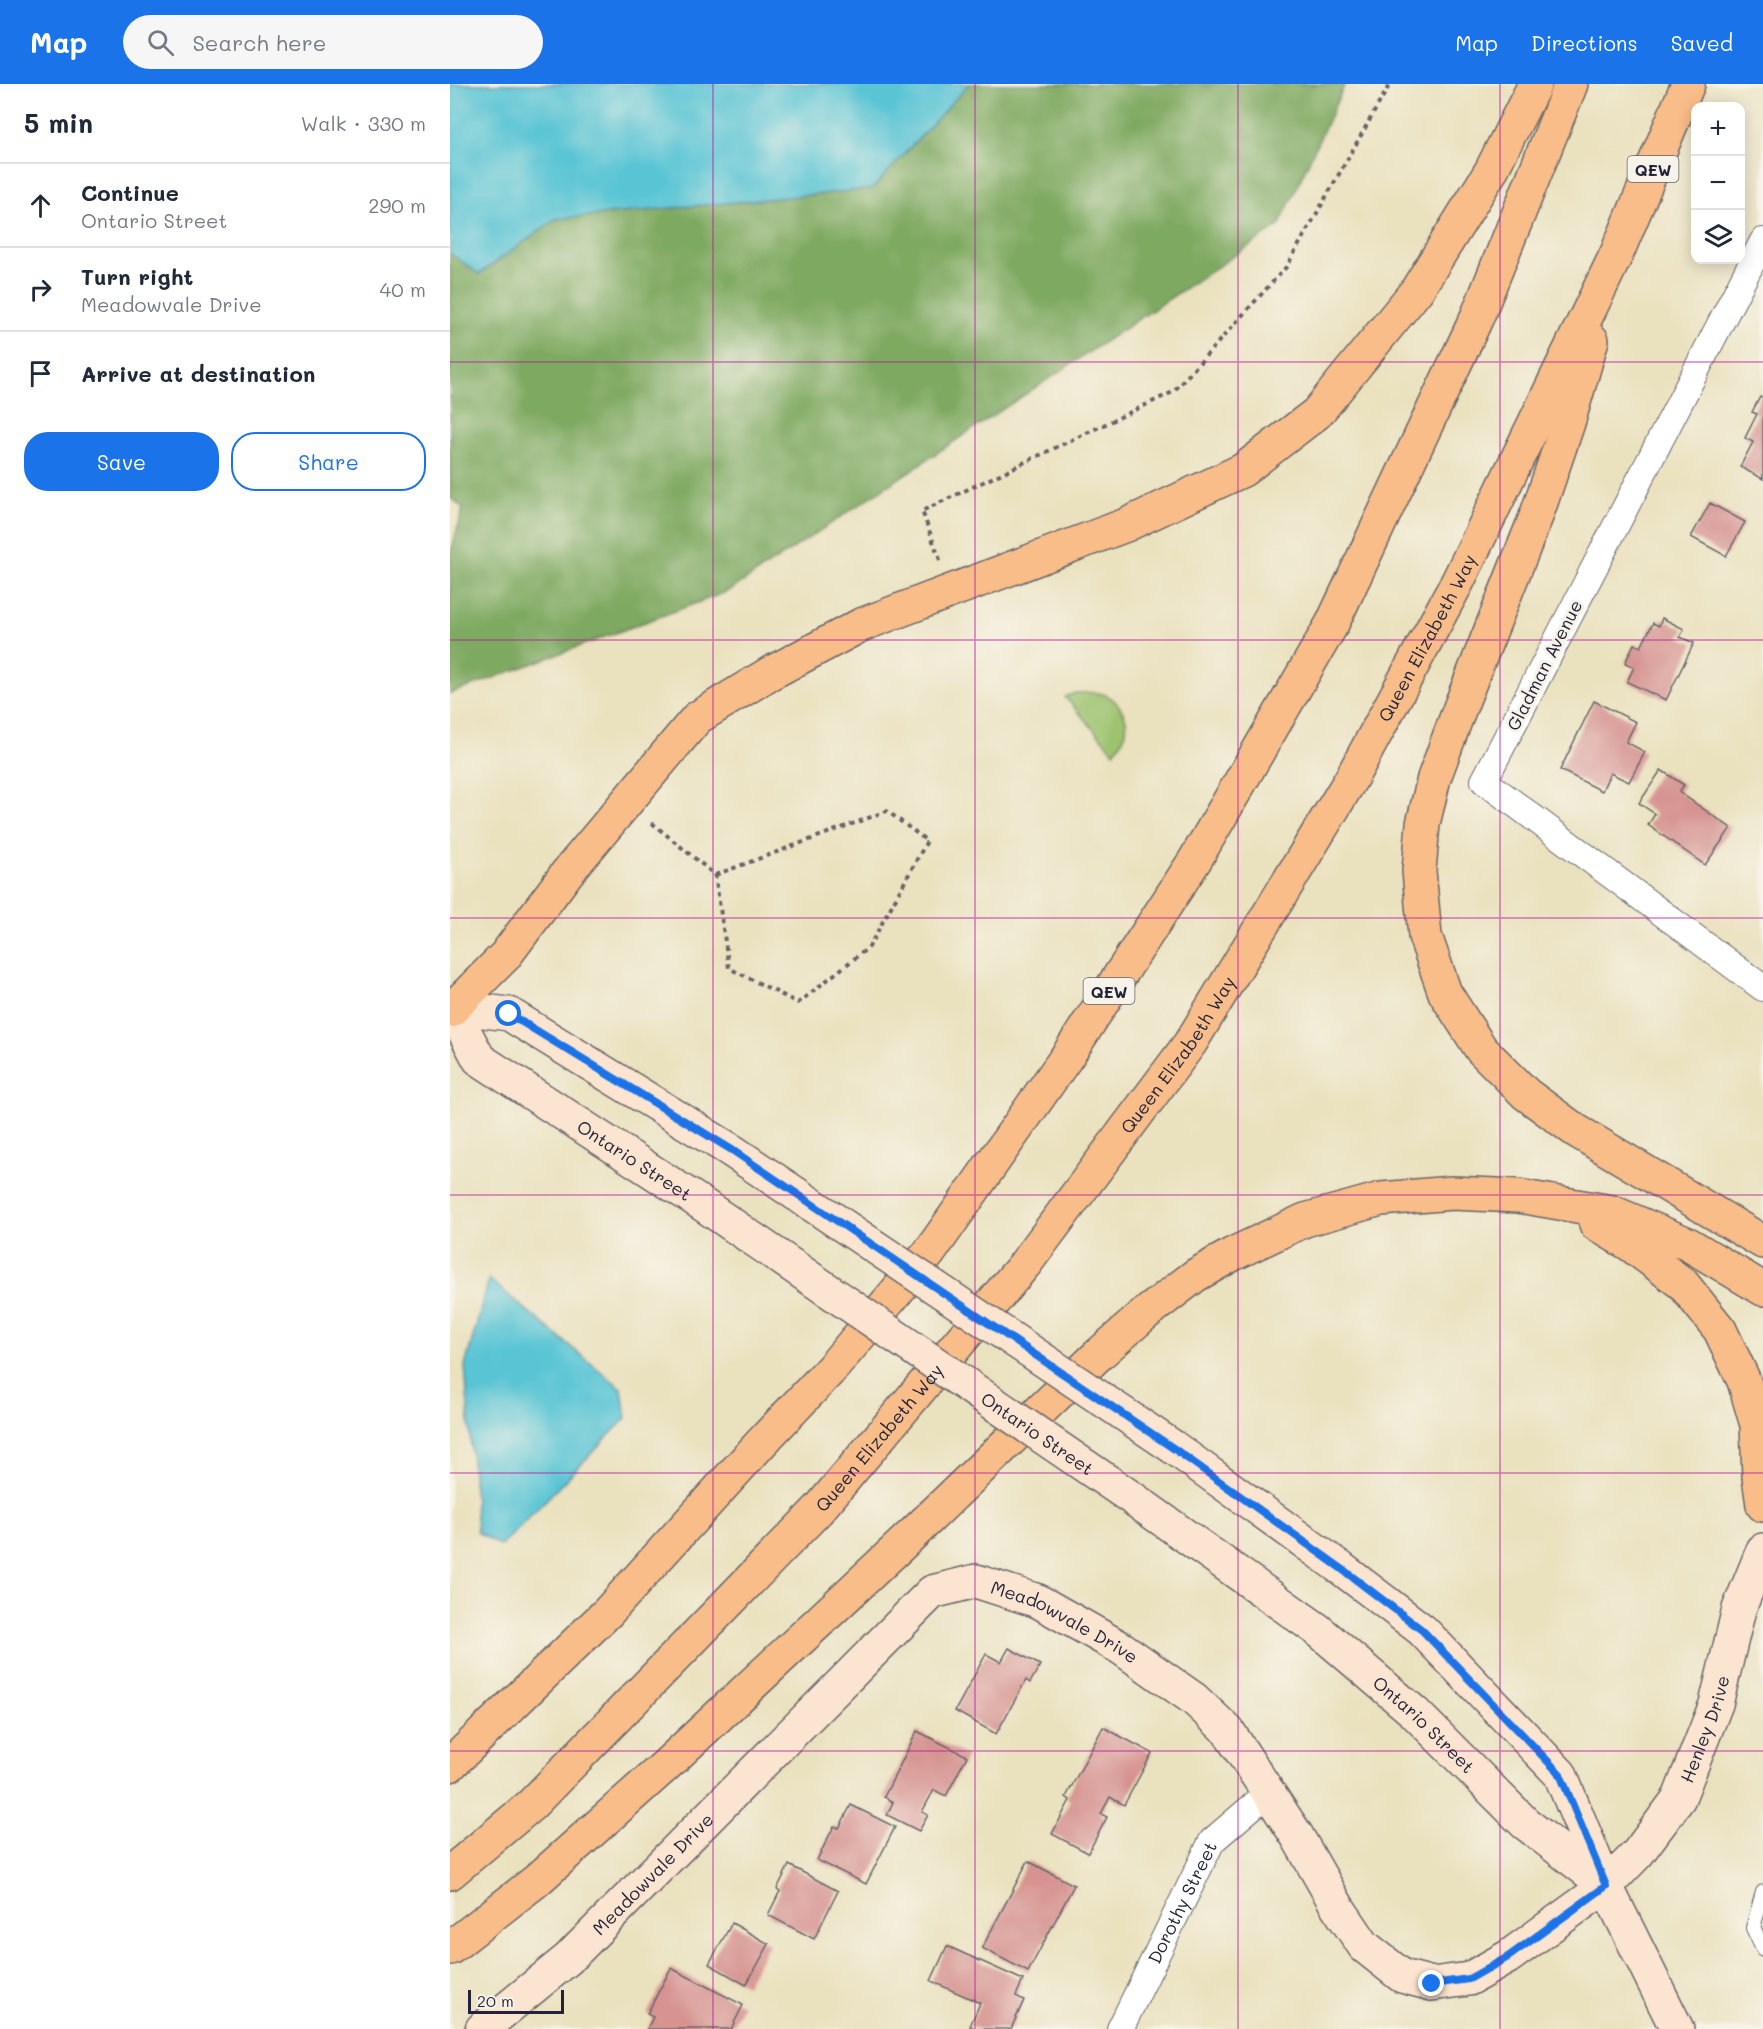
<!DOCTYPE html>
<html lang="en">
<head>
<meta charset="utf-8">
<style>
  :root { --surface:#fff; --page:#f6f6f7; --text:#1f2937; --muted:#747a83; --line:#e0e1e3; --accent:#1a73e8 }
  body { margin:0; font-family:Mali,sans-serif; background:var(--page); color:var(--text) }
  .controls { position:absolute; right:18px; top:18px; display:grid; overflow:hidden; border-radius:12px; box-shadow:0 3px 15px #0003 }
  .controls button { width:54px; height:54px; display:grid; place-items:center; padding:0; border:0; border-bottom:2px solid var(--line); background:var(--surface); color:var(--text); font:30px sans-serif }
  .scale { position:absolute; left:18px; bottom:15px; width:96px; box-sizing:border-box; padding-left:6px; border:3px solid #22223b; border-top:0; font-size:16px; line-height:21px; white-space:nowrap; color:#22223b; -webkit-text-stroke:4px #f7f3e8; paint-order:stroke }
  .stop { position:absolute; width:18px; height:18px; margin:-14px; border:4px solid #1a73e8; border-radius:50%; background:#fff }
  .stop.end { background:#1a73e8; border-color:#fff; box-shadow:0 2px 6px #0008 }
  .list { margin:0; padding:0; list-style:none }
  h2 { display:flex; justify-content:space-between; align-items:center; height:78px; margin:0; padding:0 24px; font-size:26px }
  h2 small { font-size:20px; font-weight:400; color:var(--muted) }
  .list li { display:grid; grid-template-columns:39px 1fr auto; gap:18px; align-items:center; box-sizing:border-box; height:84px; padding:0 24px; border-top:2px solid var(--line) }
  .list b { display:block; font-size:22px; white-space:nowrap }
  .list p { margin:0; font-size:20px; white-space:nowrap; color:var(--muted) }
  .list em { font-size:20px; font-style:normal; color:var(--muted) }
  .actions { display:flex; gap:12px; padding:18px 24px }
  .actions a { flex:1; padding:14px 0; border:2px solid var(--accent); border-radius:24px; text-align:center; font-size:21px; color:var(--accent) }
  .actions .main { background:var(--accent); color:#fff }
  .icon { flex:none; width:33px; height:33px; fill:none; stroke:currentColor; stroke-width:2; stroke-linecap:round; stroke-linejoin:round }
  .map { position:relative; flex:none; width:1313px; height:1945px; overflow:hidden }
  header { display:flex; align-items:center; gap:36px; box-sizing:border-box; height:84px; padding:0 30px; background:var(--accent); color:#fff }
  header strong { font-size:28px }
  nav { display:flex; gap:33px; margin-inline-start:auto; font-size:21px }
  .search { width:420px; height:54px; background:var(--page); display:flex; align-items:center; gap:15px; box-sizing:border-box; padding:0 21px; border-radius:33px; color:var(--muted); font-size:22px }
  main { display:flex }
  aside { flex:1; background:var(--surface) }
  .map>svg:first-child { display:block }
  .green { fill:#9dc36e; stroke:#607254; stroke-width:1.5 }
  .forest { fill:#7ea961; stroke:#50664e; stroke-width:1.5 }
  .water { fill:#59c4d4; stroke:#3e7388; stroke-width:1.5 }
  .building { fill:#d69390 }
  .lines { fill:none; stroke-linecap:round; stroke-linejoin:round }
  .lane-casing { stroke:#686569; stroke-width:16 }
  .street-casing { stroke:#686569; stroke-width:28 }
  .secondary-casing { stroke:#686569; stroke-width:36 }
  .highway-casing { stroke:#686569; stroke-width:36 }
  .path { stroke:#686569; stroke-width:4; stroke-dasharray:4.5 4.5; stroke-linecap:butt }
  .lane { stroke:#fff; stroke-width:14 }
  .street { stroke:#fff; stroke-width:26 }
  .secondary { stroke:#fce5d0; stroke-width:33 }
  .highway { stroke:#f8bd89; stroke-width:33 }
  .secondary-bridge-casing { stroke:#686569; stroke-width:36; stroke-linecap:butt }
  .secondary-bridge { stroke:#fce5d0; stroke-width:33 }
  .route { stroke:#1a73e8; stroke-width:8 }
  .grid { fill:none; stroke:#b5179e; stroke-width:1.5; stroke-opacity:0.55 }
  .labels { text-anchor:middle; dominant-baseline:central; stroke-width:6; stroke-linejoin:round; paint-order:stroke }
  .shield { fill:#f7f3e8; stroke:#62616f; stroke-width:1.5 }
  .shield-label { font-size:16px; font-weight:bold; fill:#22223b }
  .street-label { font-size:18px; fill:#22223b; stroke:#f7f3e8 }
</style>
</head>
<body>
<header>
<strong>Map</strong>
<div class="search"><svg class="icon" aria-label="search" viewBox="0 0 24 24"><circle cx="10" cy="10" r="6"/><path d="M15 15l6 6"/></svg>Search here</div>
<nav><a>Map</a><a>Directions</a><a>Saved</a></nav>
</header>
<main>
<aside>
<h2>5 min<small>Walk · 330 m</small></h2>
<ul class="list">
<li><svg class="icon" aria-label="ahead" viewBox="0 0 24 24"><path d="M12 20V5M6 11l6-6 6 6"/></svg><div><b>Continue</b><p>Ontario Street</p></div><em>290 m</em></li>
<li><svg class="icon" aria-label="right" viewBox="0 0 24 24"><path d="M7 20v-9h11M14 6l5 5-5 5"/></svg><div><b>Turn right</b><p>Meadowvale Drive</p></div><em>40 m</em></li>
<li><svg class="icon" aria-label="arrive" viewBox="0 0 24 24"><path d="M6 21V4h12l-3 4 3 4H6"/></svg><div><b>Arrive at destination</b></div></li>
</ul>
<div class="actions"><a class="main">Save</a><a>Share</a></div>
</aside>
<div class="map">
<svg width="1313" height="1945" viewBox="0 0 1313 1945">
  <rect width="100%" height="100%" fill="#f7f3e8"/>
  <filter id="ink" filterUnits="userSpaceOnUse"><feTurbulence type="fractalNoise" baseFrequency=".0167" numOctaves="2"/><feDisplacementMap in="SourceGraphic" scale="12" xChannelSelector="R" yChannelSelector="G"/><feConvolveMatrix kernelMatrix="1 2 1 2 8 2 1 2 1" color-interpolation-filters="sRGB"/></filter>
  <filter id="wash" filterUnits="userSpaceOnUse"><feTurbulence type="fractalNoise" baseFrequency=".008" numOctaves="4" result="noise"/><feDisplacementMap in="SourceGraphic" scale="24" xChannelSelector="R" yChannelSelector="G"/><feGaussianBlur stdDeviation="1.35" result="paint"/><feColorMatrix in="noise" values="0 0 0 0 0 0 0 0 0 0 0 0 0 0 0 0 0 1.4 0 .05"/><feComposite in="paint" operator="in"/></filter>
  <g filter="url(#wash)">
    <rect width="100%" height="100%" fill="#eae1be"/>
    <path class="green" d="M625 609C633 609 642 608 649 609 666 612 679 631 676 648 674 656 669 662 664 668L615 613Z"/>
    <path class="forest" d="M519 0H895L829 142 279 507 0 610V471L13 424 0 414V169L29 190 106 135 422 105Z"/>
    <path class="water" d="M0 0H519L422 105 106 135 29 190 0 169Z
      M39 1195 172 1305 176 1334 51 1462 27 1448 15 1282Z"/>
    <g id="blocks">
      <path class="building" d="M1310 313 1313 314V395L1290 383 1303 358 1295 354 1307 330 1302 328Z
        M1260 419 1295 438 1276 472 1241 453Z
        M1212 534 1234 545 1230 553 1244 559 1216 616 1177 598 1184 583 1175 579 1184 560 1191 563 1203 539 1209 542Z
        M1144 617 1186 638 1176 658 1195 668 1179 698 1160 689 1152 707 1110 686Z
        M1211 686 1234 701 1229 708 1281 744 1255 781 1198 741 1205 730 1189 719Z
        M559 1564 590 1581 580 1599 576 1596 546 1650 505 1627 536 1570 551 1578Z
        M653 1643 702 1669 674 1721 660 1713 651 1730 657 1733 638 1769 602 1750 620 1716 616 1713Z
        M467 1647 517 1672 496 1712 484 1706 472 1728 478 1731 469 1747 437 1731 443 1718 434 1713Z
        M401 1721 445 1743 416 1800 367 1776 384 1742 389 1744Z
        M578 1777 624 1801 578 1888 532 1864Z
        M339 1781 388 1807 364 1855 318 1831 330 1807 327 1805Z
        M282 1839 319 1860 296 1901 259 1880Z
        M497 1862 573 1896 566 1912 574 1916 561 1945H527L520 1942 530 1919 481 1897Z
        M221 1884 293 1921 281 1945H197L203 1933 197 1930Z"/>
    </g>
  </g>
  <g filter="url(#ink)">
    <use href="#blocks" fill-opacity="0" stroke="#686569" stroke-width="1.5"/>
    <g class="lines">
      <g class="lane-casing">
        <path id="lane" d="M1313 1808 1303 1844 1313 1865"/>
      </g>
      <g class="street-casing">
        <g id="street">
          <path d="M1313 157 1034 697 1313 904"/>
          <path id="s1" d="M670 1945 762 1757 818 1709"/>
        </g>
      </g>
      <g class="secondary-casing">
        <g id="secondary">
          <path d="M0 923 59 930 282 1067"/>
          <path id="s2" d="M2 924 29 975 249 1118"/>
          <path d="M723 1363 892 1485 972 1546 1110 1690 1156 1802 1227 1945"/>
          <path id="s3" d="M682 1414 868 1546 964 1628 1075 1739 1155 1801"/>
          <path id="s4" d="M32 1945 118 1875 482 1508 526 1497 588 1517 671 1564 744 1615 778 1647 847 1752 887 1822 914 1862 952 1892 982 1900 1019 1895 1058 1873 1156 1802 1188 1769 1229 1714 1266 1620 1289 1525 1313 1466"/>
        </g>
      </g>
      <g class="highway-casing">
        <g id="highway">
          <path d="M1142 256 1118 339 1087 430 1011 621 984 694 973 740 969 787 975 852 995 909 1031 965 1076 1010 1125 1046 1313 1158"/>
          <path d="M0 927 55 872 117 789 247 634 317 591 411 541 676 441 793 386 867 329 967 206 1041 87 1085 0"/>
          <path d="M1146 1140 1181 1161 1233 1200 1270 1246 1294 1297 1307 1341 1309 1393 1313 1421"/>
          <path d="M0 1681 158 1528 312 1358 383 1283 479 1169 618 971 745 776 882 540 1027 233 1121 0"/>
          <path id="s5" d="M0 1789 81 1721 369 1425 575 1180 741 958 901 695 1008 497 1167 169 1238 0"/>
          <path d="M0 1864 86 1797 215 1682 467 1446 647 1272 695 1230 746 1191 783 1170 855 1136 931 1115 1002 1109 1068 1112 1162 1128 1238 1160 1313 1205"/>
        </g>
      </g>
      <path class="path" d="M490 476 472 427 723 308 837 182 940 0
        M202 739 265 791 279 884 348 919 419 863 477 757 437 727 265 791"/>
      <use href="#lane" class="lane"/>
      <use href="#street" class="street"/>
      <use href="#secondary" class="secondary"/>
      <use href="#highway" class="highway"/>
      <g class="secondary-bridge-casing">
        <g id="secondary-bridge">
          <path d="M282 1067 723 1363"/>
          <path id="s6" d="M249 1118 682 1414"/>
        </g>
      </g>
      <use href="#secondary-bridge" class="secondary-bridge"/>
    </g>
  </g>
  <g class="lines" filter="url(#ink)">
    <path class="route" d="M59 930 282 1066 723 1364 892 1485 972 1546 1110 1690 1156 1802 1058 1873 1019 1895 982 1900"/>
  </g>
  <path class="grid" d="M263 0V1945M525 0V1945M788 0V1945M1050 0V1945M0 278H1313M0 556H1313M0 834H1313M0 1111H1313M0 1389H1313M0 1667H1313"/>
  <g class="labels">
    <g class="shield">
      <rect x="1177.5" y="72" width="51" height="26" rx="4.5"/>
      <rect x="633.5" y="894" width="51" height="26" rx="4.5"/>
    </g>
    <g class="shield-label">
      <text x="1203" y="85">QEW</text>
      <text x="659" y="907">QEW</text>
    </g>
    <g class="street-label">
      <text stroke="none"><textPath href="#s5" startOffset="1584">Queen Elizabeth Way</textPath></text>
      <text transform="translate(1094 581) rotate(-63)">Gladman Avenue</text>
      <text stroke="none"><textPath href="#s5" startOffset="1098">Queen Elizabeth Way</textPath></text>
      <text stroke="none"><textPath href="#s2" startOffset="243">Ontario Street</textPath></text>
      <text stroke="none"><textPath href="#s6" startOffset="410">Ontario Street</textPath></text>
      <text stroke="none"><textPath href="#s5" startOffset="612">Queen Elizabeth Way</textPath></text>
      <text stroke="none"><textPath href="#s4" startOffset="771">Meadowvale Drive</textPath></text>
      <text stroke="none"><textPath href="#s3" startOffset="370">Ontario Street</textPath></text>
      <text stroke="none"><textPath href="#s4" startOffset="1695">Henley Drive</textPath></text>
      <text stroke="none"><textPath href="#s4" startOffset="231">Meadowvale Drive</textPath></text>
      <text stroke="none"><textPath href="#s1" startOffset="141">Dorothy Street</textPath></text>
    </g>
  </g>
</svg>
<div class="controls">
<button>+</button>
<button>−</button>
<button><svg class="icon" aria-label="layers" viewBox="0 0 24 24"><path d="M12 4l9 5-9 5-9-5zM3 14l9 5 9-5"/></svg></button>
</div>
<div class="scale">20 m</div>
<div class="stop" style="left:59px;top:930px"></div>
<div class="stop end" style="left:982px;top:1900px"></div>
</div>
</main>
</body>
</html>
